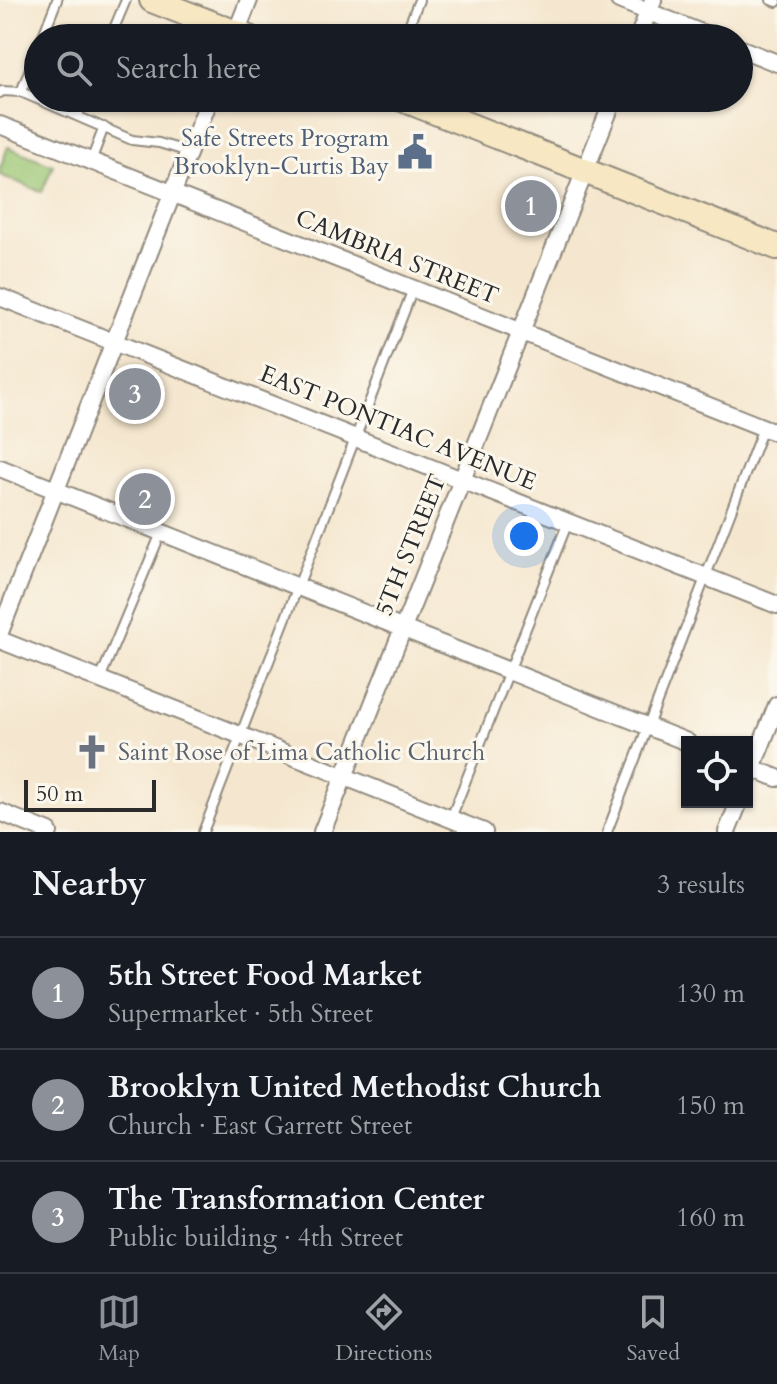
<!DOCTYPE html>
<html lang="en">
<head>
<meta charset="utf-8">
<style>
  :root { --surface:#171b24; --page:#20242c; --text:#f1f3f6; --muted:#9ea1a6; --line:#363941; --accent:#8c9099 }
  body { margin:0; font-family:Cardo,serif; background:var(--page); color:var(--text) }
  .controls { position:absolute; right:24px; bottom:24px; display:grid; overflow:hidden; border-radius:0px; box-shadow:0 2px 6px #0004 }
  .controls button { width:72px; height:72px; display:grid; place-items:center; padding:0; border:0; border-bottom:2px solid var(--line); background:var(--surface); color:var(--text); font:40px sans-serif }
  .scale { position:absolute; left:24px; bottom:20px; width:132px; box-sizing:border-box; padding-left:8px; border:4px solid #2b2b2b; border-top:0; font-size:22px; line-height:28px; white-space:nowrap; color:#2b2b2b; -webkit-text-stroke:6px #fbf7ec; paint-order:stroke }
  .you { position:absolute; left:524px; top:536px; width:28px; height:28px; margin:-20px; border:6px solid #fff; border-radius:50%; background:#1a73e8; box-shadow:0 0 0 12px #1a73e833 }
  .badge { display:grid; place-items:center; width:52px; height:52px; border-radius:50%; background:var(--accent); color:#fff; font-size:26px; font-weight:700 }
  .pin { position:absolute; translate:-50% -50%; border:4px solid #fff; box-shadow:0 2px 8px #0006 }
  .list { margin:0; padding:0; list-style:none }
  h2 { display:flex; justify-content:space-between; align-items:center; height:104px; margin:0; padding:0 32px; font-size:34px }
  h2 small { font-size:26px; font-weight:400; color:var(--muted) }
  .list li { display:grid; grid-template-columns:52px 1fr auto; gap:24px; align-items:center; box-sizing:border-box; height:112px; padding:0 32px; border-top:2px solid var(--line) }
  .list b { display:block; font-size:30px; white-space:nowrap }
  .list p { margin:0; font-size:26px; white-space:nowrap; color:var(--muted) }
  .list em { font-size:26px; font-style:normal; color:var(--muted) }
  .icon { flex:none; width:44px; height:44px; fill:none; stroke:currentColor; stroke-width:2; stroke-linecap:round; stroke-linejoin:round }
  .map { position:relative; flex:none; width:777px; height:832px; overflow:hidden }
  .search { position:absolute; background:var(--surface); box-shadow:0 2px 6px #0004; left:24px; right:24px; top:24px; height:88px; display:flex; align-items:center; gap:20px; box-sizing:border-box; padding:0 28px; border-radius:44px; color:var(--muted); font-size:30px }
  .sheet { height:440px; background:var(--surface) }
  nav { display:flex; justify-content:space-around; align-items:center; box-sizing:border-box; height:112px; border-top:2px solid var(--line); background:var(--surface); font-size:22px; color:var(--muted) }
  nav a { display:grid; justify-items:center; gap:4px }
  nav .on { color:var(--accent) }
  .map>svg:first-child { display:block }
  .green { fill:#9bc673; stroke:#63784f; stroke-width:2 }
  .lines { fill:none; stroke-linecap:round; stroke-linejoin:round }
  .service-casing { stroke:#90897d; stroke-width:12 }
  .minor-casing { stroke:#90897d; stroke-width:20 }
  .secondary-casing { stroke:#90897d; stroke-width:28 }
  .service { stroke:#fff; stroke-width:8 }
  .minor { stroke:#fff; stroke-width:16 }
  .secondary { stroke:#f7e8c3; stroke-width:24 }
  .labels { text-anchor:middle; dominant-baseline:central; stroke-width:6; stroke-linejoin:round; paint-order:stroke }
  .service-label { font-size:24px; fill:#4e5e75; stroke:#fbf7ec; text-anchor:end }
  .street-label { font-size:24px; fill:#2b2b2b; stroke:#fbf7ec }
  .worship-label { font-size:24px; fill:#5b616d; stroke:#fbf7ec; text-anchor:start }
</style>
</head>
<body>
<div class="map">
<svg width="777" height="832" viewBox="0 0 777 832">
  <rect width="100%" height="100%" fill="#fbf7ec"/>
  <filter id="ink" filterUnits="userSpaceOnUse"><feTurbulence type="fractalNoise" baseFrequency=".0125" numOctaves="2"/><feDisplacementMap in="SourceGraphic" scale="16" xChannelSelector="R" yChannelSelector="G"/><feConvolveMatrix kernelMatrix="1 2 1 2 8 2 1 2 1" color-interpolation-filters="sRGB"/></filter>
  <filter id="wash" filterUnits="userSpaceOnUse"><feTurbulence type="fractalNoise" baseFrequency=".006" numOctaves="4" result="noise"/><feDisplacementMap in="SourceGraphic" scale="32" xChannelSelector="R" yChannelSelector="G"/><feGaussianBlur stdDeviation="1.8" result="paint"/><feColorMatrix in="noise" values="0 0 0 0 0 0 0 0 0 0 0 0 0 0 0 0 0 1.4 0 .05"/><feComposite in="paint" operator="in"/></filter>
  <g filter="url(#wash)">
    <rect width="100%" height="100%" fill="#f5e7cf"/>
    <path class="green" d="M8 147 53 165 42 192 0 175V168Z"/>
  </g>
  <g filter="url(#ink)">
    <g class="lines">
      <g class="service-casing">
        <path id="service" d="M771 0 777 2
          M42 38 57 0
          M110 38 126 0
          M404 38 419 0
          M38 48 21 92 132 140 159 143 189 152
          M0 93 2 91 21 92
          M78 115 85 98
          M91 161 104 127
          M100 679 161 533
          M451 818 568 522
          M203 832 413 289
          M607 832 763 428"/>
      </g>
      <g class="minor-casing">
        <path id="minor" d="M619 0 714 38
          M234 38 249 0
          M638 38 653 0
          M739 48 777 63
          M0 125 777 433
          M0 297 777 605
          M0 468 687 742
          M0 632 210 98
          M0 640 484 832
          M747 766 777 778
          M747 781 777 705
          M0 812 49 832
          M322 832 614 98
          M727 832 739 802"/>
      </g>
      <g class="secondary-casing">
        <path id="secondary" d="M152 0 249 38
          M400 98 777 247"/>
      </g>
      <use href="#service" class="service"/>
      <use href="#minor" class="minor"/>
      <use href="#secondary" class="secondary"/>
    </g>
  </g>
  <defs>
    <g id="civic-bare" transform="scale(2.76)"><path d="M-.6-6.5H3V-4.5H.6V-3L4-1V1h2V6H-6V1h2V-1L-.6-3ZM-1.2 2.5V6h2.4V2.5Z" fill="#5c6f8a" stroke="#fbf7ec" stroke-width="2.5" paint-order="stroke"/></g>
    <g id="church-bare" transform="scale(2.76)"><path d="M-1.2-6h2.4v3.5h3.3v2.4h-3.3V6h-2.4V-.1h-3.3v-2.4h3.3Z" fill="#6b7280" stroke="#fbf7ec" stroke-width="2.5" paint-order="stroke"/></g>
  </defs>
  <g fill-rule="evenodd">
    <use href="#civic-bare" x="415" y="152"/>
    <use href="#church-bare" x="92" y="752"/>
  </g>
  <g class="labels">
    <g class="service-label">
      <text x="389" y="138">Safe Streets Program<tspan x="389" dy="28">Brooklyn-Curtis Bay</tspan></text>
    </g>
    <g class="street-label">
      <text transform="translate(397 257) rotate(22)">CAMBRIA STREET</text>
      <text transform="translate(398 428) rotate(22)">EAST PONTIAC AVENUE</text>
      <text transform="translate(411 545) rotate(-68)">5TH STREET</text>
    </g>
    <g class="worship-label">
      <text x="118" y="752">Saint Rose of Lima Catholic Church</text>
    </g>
  </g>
</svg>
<div class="controls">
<button><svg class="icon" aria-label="locate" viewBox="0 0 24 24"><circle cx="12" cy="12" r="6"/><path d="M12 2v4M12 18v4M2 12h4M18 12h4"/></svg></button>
</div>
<div class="scale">50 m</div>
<div class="you"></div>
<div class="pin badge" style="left:531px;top:206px">1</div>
<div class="pin badge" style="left:145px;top:499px">2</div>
<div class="pin badge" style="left:135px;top:394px">3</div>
<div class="search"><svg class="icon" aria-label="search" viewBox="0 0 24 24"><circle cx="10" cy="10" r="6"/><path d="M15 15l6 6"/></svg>Search here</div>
</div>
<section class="sheet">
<h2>Nearby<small>3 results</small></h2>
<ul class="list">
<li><span class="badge">1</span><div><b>5th Street Food Market</b><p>Supermarket · 5th Street</p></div><em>130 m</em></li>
<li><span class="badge">2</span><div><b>Brooklyn United Methodist Church</b><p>Church · East Garrett Street</p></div><em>150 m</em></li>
<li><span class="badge">3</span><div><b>The Transformation Center</b><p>Public building · 4th Street</p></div><em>160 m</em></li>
</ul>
</section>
<nav>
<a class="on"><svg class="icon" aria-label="map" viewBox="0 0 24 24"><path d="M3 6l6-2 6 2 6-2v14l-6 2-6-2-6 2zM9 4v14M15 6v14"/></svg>Map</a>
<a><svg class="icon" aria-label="directions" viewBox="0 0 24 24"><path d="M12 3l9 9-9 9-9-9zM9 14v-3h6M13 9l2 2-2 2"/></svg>Directions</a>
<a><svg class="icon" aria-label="saved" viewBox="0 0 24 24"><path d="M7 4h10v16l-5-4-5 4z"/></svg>Saved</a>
</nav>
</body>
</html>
